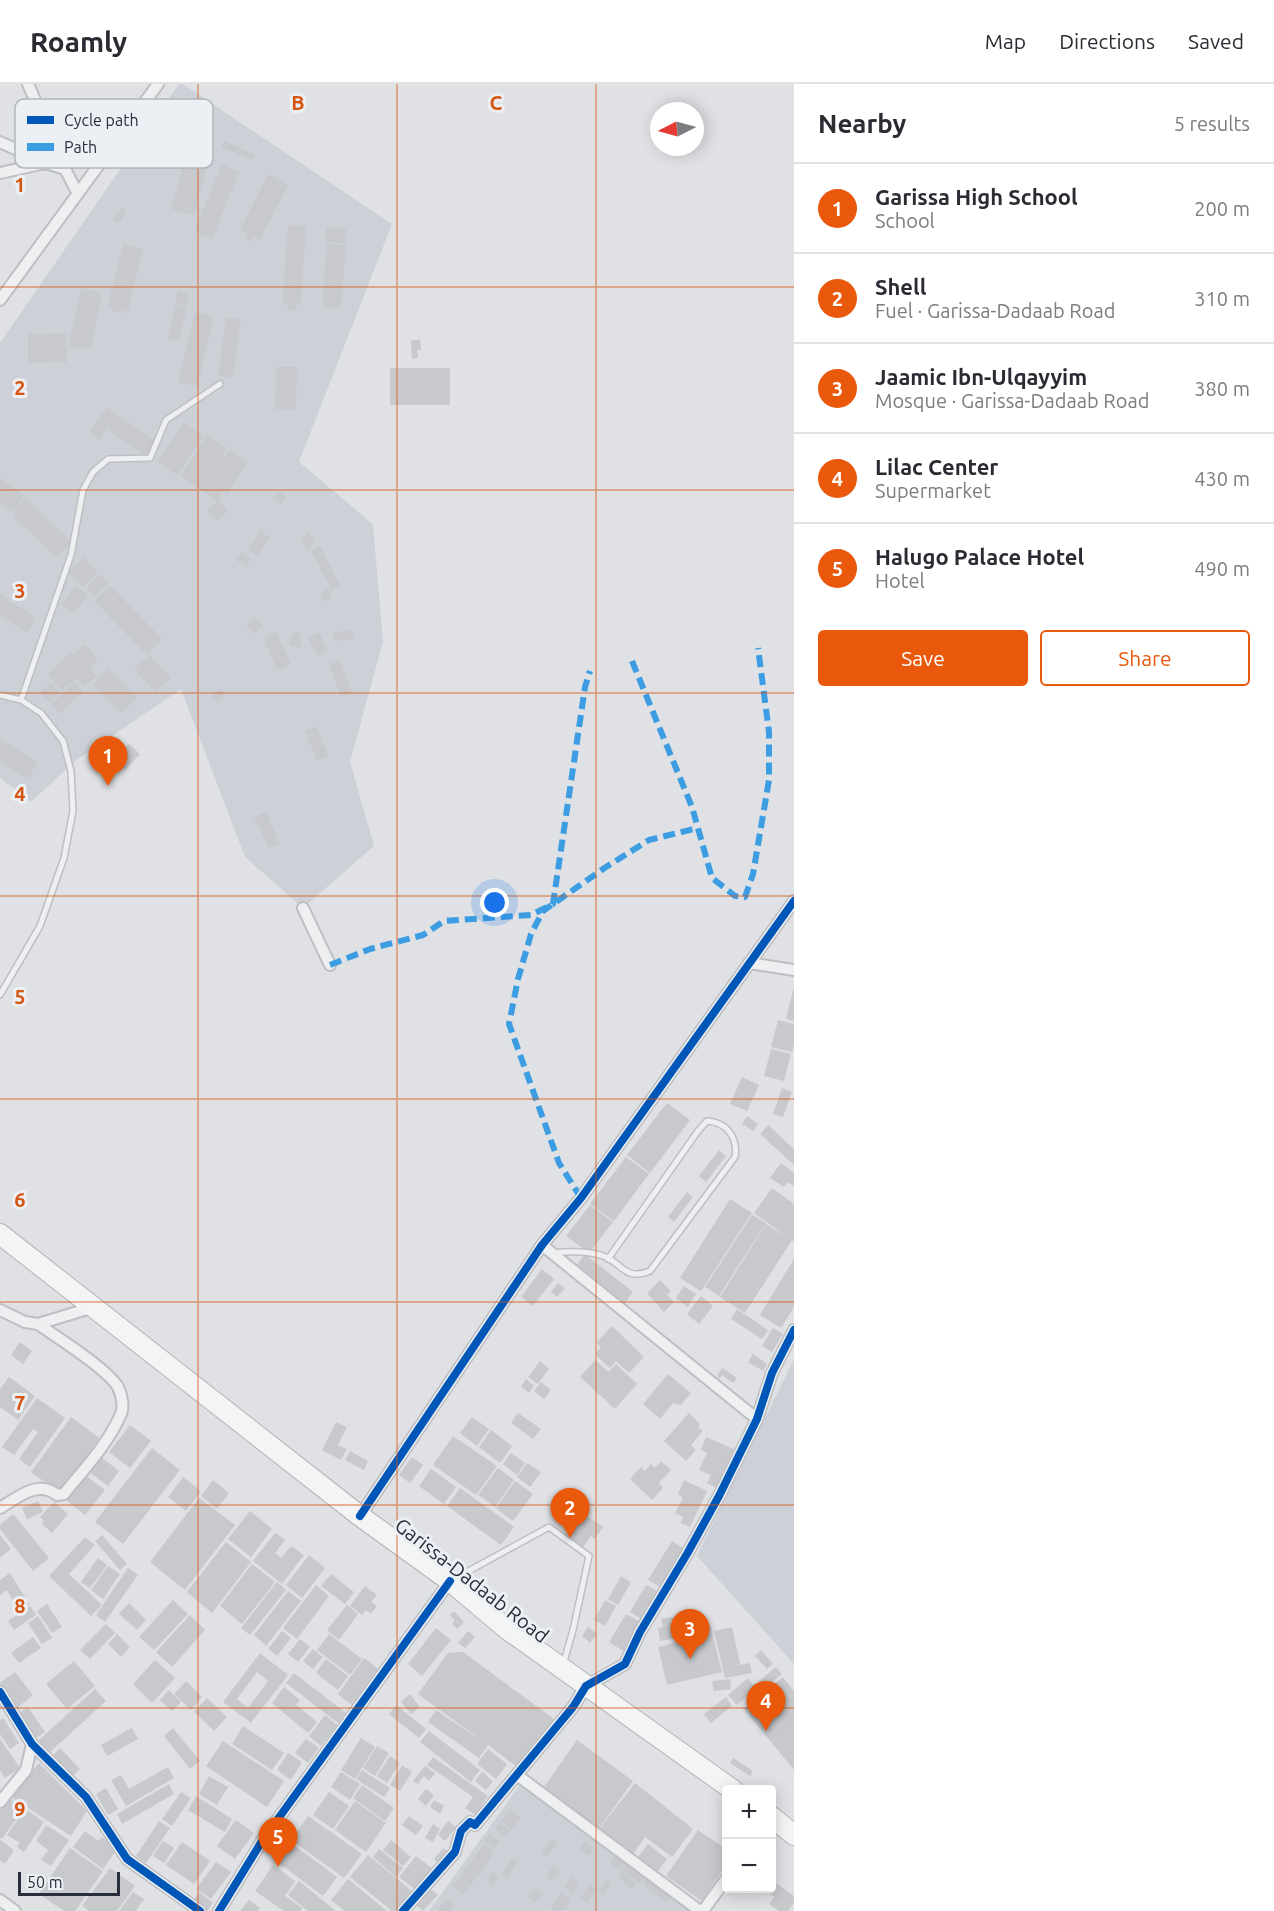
<!DOCTYPE html>
<html lang="en">
<head>
<meta charset="utf-8">
<style>
  :root { --surface:#fff; --page:#f7f7f7; --text:#2b2b33; --muted:#7c7c81; --line:#e1e1e2; --accent:#ea580c }
  body { margin:0; font-family:Ubuntu,sans-serif; background:var(--page); color:var(--text) }
  .controls { position:absolute; right:18px; bottom:18px; display:grid; overflow:hidden; border-radius:6px; box-shadow:0 3px 15px #0003 }
  .controls button { width:54px; height:54px; display:grid; place-items:center; padding:0; border:0; border-bottom:2px solid var(--line); background:var(--surface); color:var(--text); font:30px sans-serif }
  .compass { position:absolute; left:650px; top:18px; width:54px; height:54px; border-radius:50%; background:var(--surface); box-shadow:0 3px 15px #0003; rotate:264deg }
  .scale { position:absolute; left:18px; bottom:15px; width:102px; box-sizing:border-box; padding-left:6px; border:3px solid #282f3b; border-top:0; font-size:16px; line-height:21px; white-space:nowrap; color:#282f3b; -webkit-text-stroke:4px #eceff4; paint-order:stroke }
  .you { position:absolute; left:495px; top:819px; width:21px; height:21px; margin:-15px; border:4px solid #fff; border-radius:50%; background:#1a73e8; box-shadow:0 0 0 9px #1a73e833 }
  .badge { display:grid; place-items:center; width:39px; height:39px; border-radius:50%; background:var(--accent); color:#fff; font-size:20px; font-weight:700 }
  .pin { position:absolute; translate:-50% -50px; filter:drop-shadow(0 2px 3px #0008) }
  .pin::after { content:''; position:absolute; top:32px; width:21px; height:18px; background:inherit; clip-path:polygon(0 0,100% 0,50% 100%) }
  .list { margin:0; padding:0; list-style:none }
  h2 { display:flex; justify-content:space-between; align-items:center; height:78px; margin:0; padding:0 24px; font-size:26px }
  h2 small { font-size:20px; font-weight:400; color:var(--muted) }
  .list li { display:grid; grid-template-columns:39px 1fr auto; gap:18px; align-items:center; box-sizing:border-box; height:90px; padding:0 24px; border-top:2px solid var(--line) }
  .list b { display:block; font-size:22px; white-space:nowrap }
  .list p { margin:0; font-size:20px; white-space:nowrap; color:var(--muted) }
  .list em { font-size:20px; font-style:normal; color:var(--muted) }
  .actions { display:flex; gap:12px; padding:18px 24px }
  .actions a { flex:1; padding:14px 0; border:2px solid var(--accent); border-radius:6px; text-align:center; font-size:21px; color:var(--accent) }
  .actions .main { background:var(--accent); color:#fff }
  .map { position:relative; flex:none; width:794px; height:1827px; overflow:hidden }
  header { display:flex; align-items:center; gap:36px; box-sizing:border-box; height:84px; padding:0 30px; background:var(--surface); border-bottom:2px solid var(--line) }
  header strong { font-size:28px }
  nav { display:flex; gap:33px; margin-inline-start:auto; font-size:21px }
  main { display:flex }
  aside { flex:1; background:var(--surface) }
  .map>svg:first-child { display:block }
  .built { fill:#cdd1d7 }
  .building { fill:#c7c9cc; fill-rule:evenodd }
  .lines { fill:none; stroke-linecap:round; stroke-linejoin:round }
  .lane-casing { stroke:#bdbfc2; stroke-width:8 }
  .street-casing { stroke:#bdbfc2; stroke-width:14 }
  .highway-casing { stroke:#b2b4b8; stroke-width:22 }
  .lane { stroke:#eeeff0; stroke-width:5 }
  .street { stroke:#eeeff0; stroke-width:10 }
  .highway { stroke:#f3f4f4; stroke-width:20 }
  .quiet { stroke:#3d9de2; stroke-width:6; stroke-dasharray:12 6; stroke-linecap:butt }
  .cycleway-casing { stroke:#eceff4; stroke-width:11 }
  .cycleway { stroke:#0057b8; stroke-width:8 }
  .grid { fill:none; stroke:#d55511; stroke-width:1.5; stroke-opacity:0.55 }
  .labels { text-anchor:middle; dominant-baseline:central; stroke-width:6; stroke-linejoin:round; paint-order:stroke }
  .street-label { font-size:20px; fill:#282f3b; stroke:#eceff4 }
  .key { fill:#eceff4; stroke:#b1b5bc; stroke-width:1.5 }
  .key-label { font-size:16px; fill:#282f3b }
  .grid-label { font-size:20px; text-anchor:middle; font-weight:bold; fill:#d55511; stroke:#eceff4; stroke-width:6; stroke-linejoin:round; paint-order:stroke }
</style>
</head>
<body>
<header>
<strong>Roamly</strong>
<nav><a>Map</a><a>Directions</a><a>Saved</a></nav>
</header>
<main>
<div class="map">
<svg width="794" height="1827" viewBox="0 0 794 1827">
  <rect width="100%" height="100%" fill="#dfe1e4"/>
  <path class="built" d="M179 0H183L392 140 299 378 373 440 383 558 350 678 374 762 303 824 245 773 181 605 75 677 31 718 0 694V259Z
    M794 1275V1580L697 1472Z
    M522 1698 697 1827H429Z"/>
  <path class="building" d="M224 57 255 70 252 76 221 63Z
    M188 62 211 68 194 131 171 125Z
    M222 80 239 88 213 153 208 151 207 153 196 148 197 146 195 145Z
    M268 90 288 101 260 156 254 153 251 158 245 154 247 149 240 146Z
    M121 123 127 127 118 140 112 136Z
    M288 141 306 142 301 221 297 220 296 227 287 226 288 220 282 219Z
    M326 144 346 145 345 159 325 158Z
    M123 160 143 165 128 227 124 226 123 230 112 227 113 223 108 222Z
    M327 160 346 161 341 224 322 223Z
    M81 204 102 209 91 266 69 262Z
    M178 207 190 210 186 222 175 219Z
    M176 221 187 224 179 258 167 255Z
    M195 228 214 233 197 303 178 298Z
    M226 233 241 236 233 294 218 292Z
    M66 249 67 278 28 279V250Z
    M420 255 421 266H417L418 274 412 275 411 257Z
    M276 283H297L296 326 275 325Z
    M390 284H450V321H390Z
    M107 323 155 357 145 372 107 345 99 356 89 348Z
    M184 338 204 352 177 391 157 378Z
    M207 351 227 364 222 372 225 374 230 366 248 378 227 410 223 407 217 417 181 392Z
    M0 394 24 411 13 428 0 420Z
    M280 406 287 414 281 420 273 413Z
    M26 414 72 458 56 474 14 433 17 431 13 428Z
    M219 416 228 427 217 437 207 426Z
    M260 447 270 453 258 472 248 466Z
    M308 448 316 457 308 465 300 456Z
    M320 462 340 501 331 505 311 467Z
    M242 468 251 475 246 483 236 476Z
    M84 473 98 488 83 503 68 488Z
    M100 490 109 499 94 513 86 505Z
    M110 501 162 555 147 571 94 517Z
    M76 502 88 510 74 530 62 521Z
    M328 505 332 514 324 518 320 509Z
    M0 510 36 534 27 549 0 532Z
    M255 532 263 541 254 550 246 542Z
    M353 546 354 555 334 557 333 548Z
    M276 547 291 580 277 586 263 553Z
    M319 548 328 567 318 572 308 554Z
    M293 549H300L301 563 290 562V553H293Z
    M85 560 98 575 90 583 97 592 84 602 77 594 61 606 48 590 70 568 72 571Z
    M150 571 171 594 155 608 134 585Z
    M340 576 352 609 341 613 329 580Z
    M108 585 137 614 121 629 93 600Z
    M74 598 83 608 60 630 51 620Z
    M50 599 59 608 49 618 40 609Z
    M220 604 225 610 218 618 212 612Z
    M316 642 329 672 317 677 305 647Z
    M0 655 38 678 28 695 0 679Z
    M129 660 140 670 125 686 114 676Z
    M266 728 280 760 269 765 254 733Z
    M793 906H794V937L786 935Z
    M778 936 794 940V960L792 968 771 963Z
    M771 965 791 970 784 997 764 992Z
    M742 993 759 1001 747 1027 730 1020Z
    M782 1004 792 1008 783 1033 773 1030Z
    M667 1019 690 1036 650 1089 627 1071Z
    M747 1032 758 1040 753 1047 742 1040Z
    M768 1041 794 1065V1081L760 1050Z
    M719 1066 726 1072 706 1098 699 1092Z
    M626 1073 649 1090 614 1137 590 1120Z
    M781 1079 794 1089V1102L788 1098 784 1103 770 1094Z
    M772 1104 794 1120V1158L792 1156 745 1229 720 1213 766 1140 787 1153 754 1129Z
    M687 1108 693 1113 674 1138 668 1133Z
    M730 1115 752 1129 701 1207 680 1194Z
    M590 1121 613 1138 589 1169 566 1152Z
    M752 1131 766 1139 719 1212 705 1203Z
    M585 1170 633 1208 625 1219 577 1181Z
    M794 1175V1223L781 1244 760 1231Z
    M542 1185 554 1195 533 1222 521 1213Z
    M660 1196 671 1207 667 1211 674 1218 664 1228 647 1209Z
    M558 1199 565 1204 557 1213 551 1208Z
    M684 1202 696 1210 688 1223 676 1214Z
    M701 1212 713 1222 699 1240 687 1230Z
    M737 1225 768 1246 762 1255 731 1235Z
    M612 1242 644 1273 629 1289 616 1277 610 1284 595 1270 601 1263 596 1259Z
    M773 1244 783 1250 772 1268 762 1262Z
    M20 1258 32 1267 23 1280 11 1271Z
    M753 1270 767 1280 763 1287 748 1278Z
    M595 1276 609 1288 616 1280 637 1300 615 1325 580 1293Z
    M540 1277 549 1285 538 1300 528 1293Z
    M722 1284 737 1294 733 1299 722 1291 720 1295 717 1292Z
    M668 1290 691 1309 681 1321 673 1319 660 1335 643 1320Z
    M9 1293 35 1312 18 1336 0 1323V1305Z
    M526 1295 534 1302 529 1309 521 1302Z
    M541 1298 551 1306 544 1315 534 1307Z
    M37 1314 65 1334 30 1383 19 1375 38 1348 33 1345 14 1371 2 1363Z
    M518 1329 541 1345 533 1355 511 1339Z
    M689 1329 700 1340 698 1343 703 1347 691 1361 696 1366 686 1377 664 1357Z
    M71 1333 99 1354 60 1409 31 1388Z
    M472 1333 489 1345 477 1362 460 1349Z
    M336 1338 347 1343 338 1361 347 1365 341 1376 322 1366Z
    M130 1341 151 1357 130 1384 109 1368Z
    M491 1346 512 1362 500 1379 479 1363Z
    M453 1352 497 1382 476 1411 433 1381Z
    M706 1353 734 1365 716 1404 707 1399 711 1391 699 1386 707 1369 701 1366Z
    M152 1364 180 1386 123 1460 95 1438Z
    M350 1367 368 1377 364 1386 345 1376Z
    M511 1369 525 1379 517 1391 503 1380Z
    M101 1373 119 1387 108 1402 89 1388Z
    M412 1373 423 1381 410 1399 399 1391Z
    M661 1377 671 1386 659 1399 663 1404 652 1416 630 1395 641 1383 645 1387 651 1380 655 1384Z
    M527 1379 541 1388 530 1403 517 1393Z
    M498 1384 514 1396 495 1423 478 1411Z
    M431 1385 456 1403 444 1420 419 1402Z
    M85 1391 105 1406 85 1431 66 1416Z
    M183 1393 201 1407 186 1427 168 1413Z
    M213 1396 229 1409 217 1425 201 1412Z
    M684 1396 707 1407 690 1443 681 1439 683 1433 675 1429 683 1414 678 1410Z
    M515 1397 533 1410 513 1437 496 1424Z
    M460 1404 514 1443 501 1461 447 1422Z
    M199 1414 235 1441 185 1506 150 1478Z
    M38 1417 43 1428 27 1435 22 1424Z
    M54 1418 68 1430 52 1449 42 1440 44 1437 40 1433Z
    M579 1426 603 1443 595 1455 591 1452 582 1465 568 1454 577 1442 571 1438Z
    M250 1427 272 1445 251 1473 228 1455Z
    M13 1430 49 1474 33 1487 0 1445V1441Z
    M275 1449 285 1456 275 1469 281 1474 291 1462 304 1471 282 1500 253 1477Z
    M0 1451 11 1465 0 1474Z
    M102 1451 127 1480 120 1486 95 1457Z
    M85 1453 95 1461 69 1490 102 1521 91 1532 49 1492Z
    M672 1457 683 1464 660 1503 648 1496Z
    M226 1458 251 1478 212 1529 187 1508Z
    M309 1471 325 1484 302 1514 286 1501Z
    M98 1474 107 1481 90 1504 81 1498Z
    M252 1480 275 1498 242 1540 220 1522Z
    M108 1482 120 1490 103 1515 91 1506Z
    M128 1484 138 1491 105 1538 96 1531Z
    M10 1489 29 1520 19 1526 7 1506 0 1511V1496Z
    M331 1490 354 1508 345 1520 321 1502Z
    M621 1492 631 1498 618 1521 608 1515Z
    M277 1498 286 1506 250 1551 241 1544Z
    M316 1501 329 1512 297 1555 283 1544Z
    M646 1501 657 1507 641 1535 630 1528Z
    M365 1502 377 1511 371 1518 377 1522 371 1530 366 1526 362 1531 350 1522Z
    M288 1507 301 1517 266 1562 254 1551Z
    M173 1516 188 1530 154 1566 139 1553Z
    M605 1516 616 1522 605 1542 594 1536Z
    M129 1519 146 1536 137 1546 119 1530Z
    M47 1520 62 1543 52 1549 37 1527Z
    M347 1521 358 1530 339 1556 327 1546Z
    M30 1522 36 1531 14 1546 8 1537Z
    M454 1527 464 1538 457 1545 452 1540 455 1537 450 1531Z
    M626 1530 640 1538 623 1567 609 1558Z
    M190 1531 205 1546 172 1583 156 1568Z
    M38 1532 52 1554 42 1560 28 1539Z
    M673 1533 675 1540 686 1538 689 1552 660 1557 658 1544 663 1543 661 1535Z
    M106 1540 115 1549 90 1575 80 1566Z
    M710 1541 722 1588 667 1601 658 1563 699 1553 696 1544Z
    M588 1543 597 1550 590 1559 582 1552Z
    M732 1543 740 1580 729 1583 750 1579 752 1589 725 1594 714 1547Z
    M436 1544 451 1556 422 1592 408 1580Z
    M282 1547 291 1554 277 1572 268 1565Z
    M468 1547 475 1553 465 1564 458 1559Z
    M117 1550 130 1563 121 1573 108 1560Z
    M329 1550 362 1575 350 1591 317 1566Z
    M33 1553 41 1564 19 1579 11 1569Z
    M300 1555 310 1563 298 1578 288 1570Z
    M313 1565 323 1573 313 1585 303 1577Z
    M761 1566 773 1580 767 1585 755 1572Z
    M463 1568 554 1635 518 1684 488 1661 479 1674 428 1638 436 1626 485 1659 418 1610 448 1569Z
    M260 1569 288 1591 251 1639 223 1618ZM257 1588 268 1597 248 1624 237 1615Z
    M364 1574 380 1586 353 1622 338 1610Z
    M326 1575 348 1592 338 1606 316 1589Z
    M155 1576 175 1594 152 1619 133 1600Z
    M74 1577 95 1602 67 1625 46 1600Z
    M776 1583 782 1590 765 1604 759 1597Z
    M15 1588 33 1611 17 1624 0 1601V1599Z
    M294 1589 346 1629 338 1639 286 1599Z
    M783 1593 794 1607V1686L744 1625Z
    M748 1594 756 1604 737 1621 728 1611Z
    M730 1595 731 1605 714 1607 712 1597Z
    M186 1597 202 1613 191 1626 174 1610Z
    M284 1603 300 1616 296 1621 317 1638 308 1649 272 1619Z
    M95 1605 106 1617 48 1670 37 1658Z
    M169 1606 181 1618 172 1627 160 1616Z
    M410 1610 420 1623 411 1630 401 1618Z
    M726 1613 732 1622 711 1639 704 1630Z
    M207 1614 227 1633 214 1647 194 1628Z
    M396 1621 426 1645 419 1654 389 1630Z
    M28 1623 45 1648 35 1655 18 1630Z
    M325 1631 337 1641 321 1662 309 1652Z
    M3 1634 19 1659 10 1665 0 1650V1636Z
    M243 1642 284 1669 272 1686 232 1660Z
    M132 1644 138 1655 107 1672 101 1661Z
    M173 1644 200 1677 190 1685 164 1652Z
    M429 1647 480 1686 471 1698 420 1658Z
    M361 1654 375 1663 355 1695 341 1686Z
    M0 1655 20 1684 5 1694 0 1686Z
    M306 1655 319 1664 308 1679 295 1669Z
    M577 1656 633 1697 598 1746 542 1706Z
    M223 1657 284 1697 267 1723 206 1682Z
    M377 1662 389 1669 375 1692 363 1684Z
    M60 1664 80 1685 71 1693 52 1672Z
    M488 1665 507 1680 496 1695 477 1680Z
    M288 1669 302 1678 291 1696 277 1686Z
    M390 1672 400 1679 387 1699 377 1692Z
    M433 1673 488 1712 475 1731 465 1724 473 1713 427 1681Z
    M733 1674 753 1687 750 1692 730 1679Z
    M39 1679 87 1727 71 1752 11 1713Z
    M402 1681 412 1688 400 1707 390 1701Z
    M425 1682 435 1689 429 1697 424 1692 418 1700 413 1697Z
    M168 1683 174 1694 126 1722 111 1696 121 1691 129 1705Z
    M362 1686 390 1704 384 1713 356 1695Z
    M341 1688 360 1700 350 1716 331 1703Z
    M482 1688 493 1697 486 1706 475 1697Z
    M209 1692 228 1703 217 1721 199 1710Z
    M635 1699 693 1745 672 1773 645 1753 633 1770 600 1744Z
    M169 1700 174 1710 122 1740 117 1730Z
    M362 1701 394 1724 385 1737 353 1714Z
    M106 1704 118 1725 108 1731 96 1710Z
    M426 1705 434 1711 426 1722 418 1715Z
    M181 1708 191 1714 172 1742 162 1735Z
    M329 1708 349 1722 333 1745 313 1731Z
    M196 1712 232 1735 225 1748 188 1726Z
    M9 1714 24 1724 2 1755 0 1754V1727Z
    M434 1716 444 1722 440 1730 430 1723Z
    M355 1717 386 1739 366 1768 335 1746Z
    M25 1725 44 1738 24 1768 17 1763 20 1759 7 1751Z
    M511 1725 521 1734 511 1746 501 1737Z
    M308 1732 362 1770 344 1794 291 1756Z
    M409 1732 423 1742 416 1751 402 1741Z
    M236 1736 254 1749 235 1775 217 1762Z
    M159 1737 170 1744 146 1779 136 1772Z
    M448 1737 456 1743 445 1757 438 1751Z
    M500 1739 510 1747 504 1753 495 1745Z
    M433 1740 440 1745 433 1758 425 1754Z
    M46 1741 69 1756 51 1782 41 1776 48 1766 36 1757Z
    M698 1746 726 1765V1780L702 1817 666 1792Z
    M85 1747 98 1757 102 1753 118 1764 103 1785 73 1763Z
    M490 1749 500 1758 494 1765 484 1757Z
    M0 1756 14 1766 5 1780 0 1776Z
    M391 1756 411 1773 403 1782 383 1766Z
    M552 1756 557 1760 547 1773 541 1769Z
    M163 1757 174 1764 164 1779 153 1772Z
    M182 1758 210 1777 194 1800 166 1781Z
    M290 1758 337 1793 323 1812 276 1777Z
    M584 1758 594 1765 589 1772 579 1765Z
    M484 1760 495 1768 470 1802 459 1794Z
    M648 1760 667 1775 658 1787 638 1773Z
    M70 1764 103 1787 75 1827H64L39 1810Z
    M443 1764 450 1769 440 1781 434 1775Z
    M379 1765 403 1784 396 1793 373 1773Z
    M368 1771 413 1808 398 1827H392L350 1793Z
    M614 1771 623 1779 618 1786 609 1778Z
    M416 1772 433 1785 416 1806 399 1793Z
    M511 1773 518 1777 508 1794 502 1790Z
    M216 1778 231 1788 211 1815 196 1805Z
    M626 1779 644 1794 639 1799 621 1785Z
    M273 1781 295 1797 285 1812 302 1824 300 1827H284L255 1807Z
    M554 1782 560 1787 551 1797 546 1791Z
    M110 1784 135 1802 117 1827H89L82 1822Z
    M623 1787 636 1800 631 1805 618 1792Z
    M493 1788 499 1793 492 1801 486 1795Z
    M571 1793 579 1800 573 1809 564 1802Z
    M348 1795 387 1827H345L331 1816Z
    M459 1795 469 1803 462 1811 452 1802Z
    M647 1795 670 1813 666 1818 643 1800Z
    M607 1796 612 1800 603 1812 598 1807Z
    M772 1796 794 1812V1819L788 1827H779L769 1820 774 1813 762 1804H772Z
    M299 1797 336 1827H308L288 1811Z
    M590 1800 597 1805 587 1819 580 1814Z
    M427 1802 438 1811 423 1827 413 1818Z
    M535 1804 542 1810 535 1819 527 1813Z
    M133 1808 144 1815 136 1827H119Z
    M199 1808 213 1819 207 1827H203L192 1819Z
    M561 1809 571 1817 563 1827H556L550 1823Z
    M448 1814 455 1820 450 1827H437Z
    M249 1816 260 1824 258 1827H240Z"/>
  <g class="lines">
    <g class="lane-casing">
      <path id="lane" d="M0 611 21 616 41 629 63 657 71 687 73 727 64 774 40 842 0 911
        M21 616 71 471 83 406 93 388 108 375 150 374 166 336 220 300
        M554 1169C571 1167 584 1167 600 1171 622 1176 622 1198 650 1187L735 1073C738 1054 727 1038 707 1037L698 1047 608 1175
        M454 1495 549 1443 589 1472 573 1546 563 1581"/>
    </g>
    <g class="street-casing">
      <path id="street" d="M28 0 65 85 77 108
        M0 58 46 79 65 85
        M0 89 45 79
        M0 216 158 0
        M303 824 330 881
        M749 879 794 886
        M542 1161 757 1335
        M0 1226 25 1238 38 1240 94 1223
        M0 1424C17 1414 38 1395 57 1411L64 1410C84 1385 108 1360 121 1330 124 1323 122 1311 118 1303 106 1284 58 1254 38 1240
        M360 1432 542 1161 581 1114 794 817
        M0 1608 32 1660 86 1713 127 1775 200 1827
        M517 1691 700 1827
        M0 1718 26 1686 32 1660
        M0 1816 15 1827
        M219 1827 262 1757 450 1497
        M403 1827 455 1768 461 1747 470 1738 475 1741 573 1623 586 1602 625 1580 640 1548 687 1470 719 1412 757 1335 772 1289 794 1246
        M703 1827 726 1795"/>
    </g>
    <g class="highway-casing">
      <path id="highway" d="M0 1150 360 1432 450 1497 507 1545 733 1706
        M772 1733 794 1751"/>
    </g>
    <use href="#lane" class="lane"/>
    <use href="#street" class="street"/>
    <use href="#highway" class="highway"/>
    <path class="quiet" d="M632 577 692 723 712 794 735 812 745 813 753 790 769 696V648L758 564
      M330 881 370 865 423 851 444 837 531 831 553 820 585 603 590 587
      M581 1114 559 1079 509 940 518 895 531 850 543 827 606 783 649 756 698 744"/>
    <g class="cycleway-casing">
      <path id="cycleway" d="M360 1432 542 1161 581 1114 794 817
        M0 1608 32 1660 86 1713 127 1775 200 1827
        M219 1827 262 1757 450 1497
        M403 1827 455 1768 461 1747 470 1738 475 1741 573 1623 586 1602 625 1580 640 1548 687 1470 719 1412 757 1335 772 1289 794 1246"/>
    </g>
    <use href="#cycleway" class="cycleway"/>
  </g>
  <path class="grid" d="M198 0V1827M397 0V1827M596 0V1827M0 203H794M0 406H794M0 609H794M0 812H794M0 1015H794M0 1218H794M0 1421H794M0 1624H794"/>
  <g class="labels">
    <g class="street-label">
      <text transform="translate(472 1496) rotate(38)">Garissa-Dadaab Road</text>
    </g>
  </g>
  <rect x="15" y="15" width="198" height="69" rx="9" class="key"/>
  <rect x="27" y="32" width="27" height="8" fill="#0057b8"/>
  <rect x="27" y="59" width="27" height="8" fill="#3d9de2"/>
  <g class="key-label">
    <text x="64" y="42">Cycle path</text>
    <text x="64" y="69">Path</text>
  </g>
  <g class="grid-label">
    <text x="298" y="26">B</text>
    <text x="496" y="26">C</text>
    <text x="20" y="108">1</text>
    <text x="20" y="311">2</text>
    <text x="20" y="514">3</text>
    <text x="20" y="717">4</text>
    <text x="20" y="920">5</text>
    <text x="20" y="1123">6</text>
    <text x="20" y="1326">7</text>
    <text x="20" y="1529">8</text>
    <text x="20" y="1732">9</text>
  </g>
</svg>
<div class="controls">
<button>+</button>
<button>−</button>
</div>
<svg class="compass" viewBox="-18 -18 36 36"><path d="M0-13l5 13h-10z" fill="#e53935"/><path d="M0 13l5-13h-10z" fill="#7c7c81"/></svg>
<div class="scale">50 m</div>
<div class="you"></div>
<div class="pin badge" style="left:108px;top:702px">1</div>
<div class="pin badge" style="left:570px;top:1454px">2</div>
<div class="pin badge" style="left:690px;top:1575px">3</div>
<div class="pin badge" style="left:766px;top:1647px">4</div>
<div class="pin badge" style="left:278px;top:1783px">5</div>
</div>
<aside>
<h2>Nearby<small>5 results</small></h2>
<ul class="list">
<li><span class="badge">1</span><div><b>Garissa High School</b><p>School</p></div><em>200 m</em></li>
<li><span class="badge">2</span><div><b>Shell</b><p>Fuel · Garissa-Dadaab Road</p></div><em>310 m</em></li>
<li><span class="badge">3</span><div><b>Jaamic Ibn-Ulqayyim</b><p>Mosque · Garissa-Dadaab Road</p></div><em>380 m</em></li>
<li><span class="badge">4</span><div><b>Lilac Center</b><p>Supermarket</p></div><em>430 m</em></li>
<li><span class="badge">5</span><div><b>Halugo Palace Hotel</b><p>Hotel</p></div><em>490 m</em></li>
</ul>
<div class="actions"><a class="main">Save</a><a>Share</a></div>
</aside>
</main>
</body>
</html>
